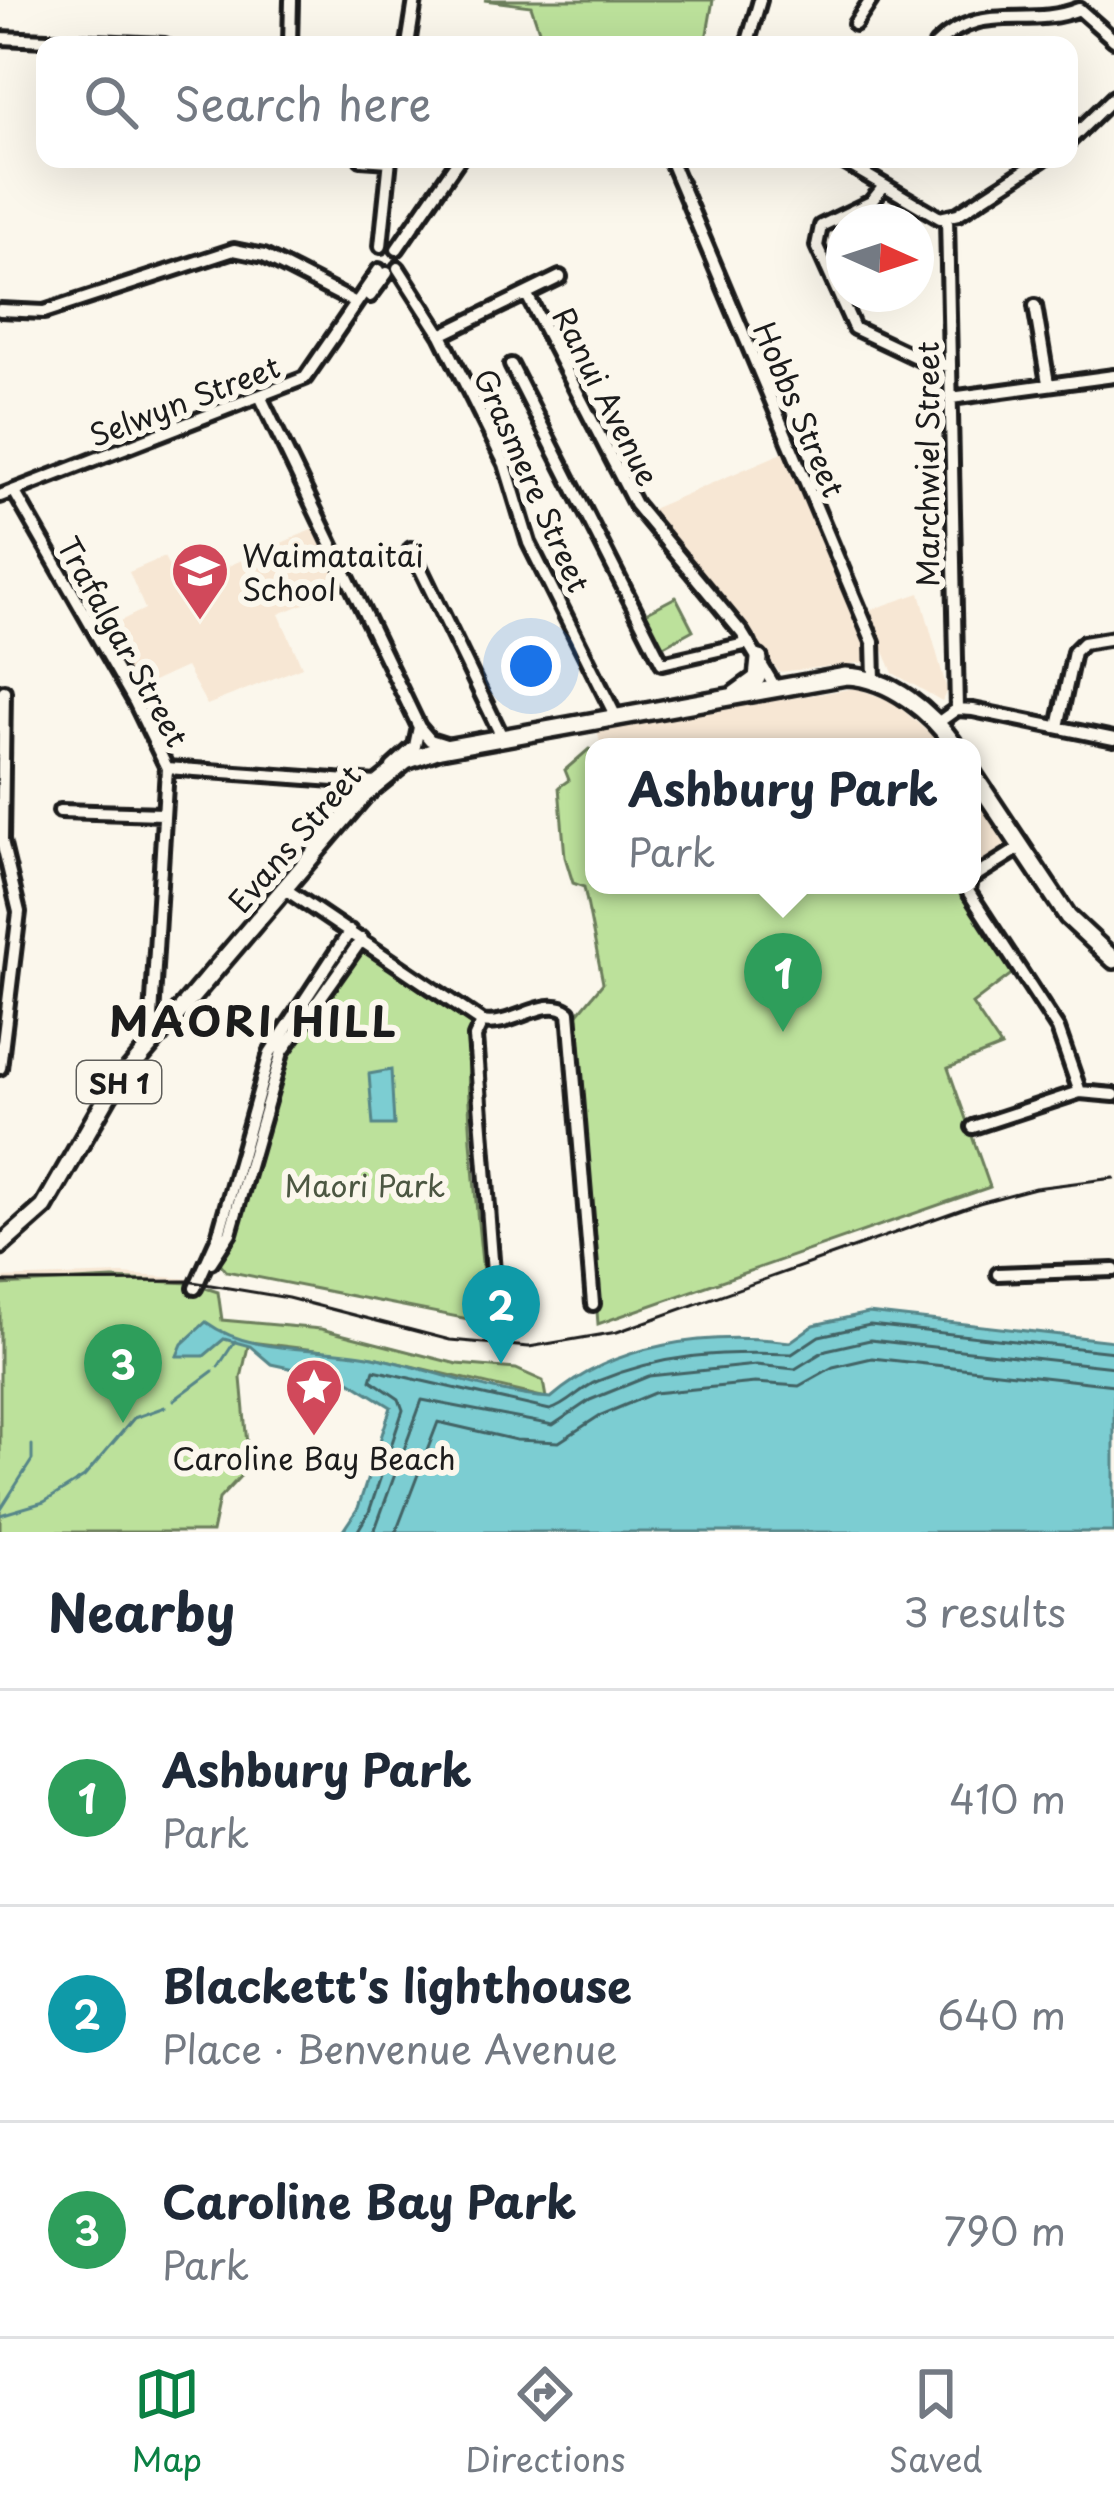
<!DOCTYPE html>
<html lang="en">
<head>
<meta charset="utf-8">
<style>
  :root { --surface:#fff; --page:#f2f2f3; --text:#1f2937; --muted:#747a83; --line:#e0e1e3; --accent:#0b8043 }
  body { margin:0; font-family:"Playpen Sans",sans-serif; background:var(--page); color:var(--text) }
  .compass { position:absolute; left:826px; top:204px; width:108px; height:108px; border-radius:50%; background:var(--surface); box-shadow:0 12px 48px #0002; rotate:93deg }
  .you { position:absolute; left:531px; top:666px; width:42px; height:42px; margin:-30px; border:9px solid #fff; border-radius:50%; background:#1a73e8; box-shadow:0 0 0 18px #1a73e833 }
  .badge { display:grid; place-items:center; width:78px; height:78px; border-radius:50%; background:var(--accent); color:#fff; font-size:39px; font-weight:700 }
  .pin { position:absolute; translate:-50% -99px; filter:drop-shadow(0 3px 6px #0008) }
  .pin::after { content:''; position:absolute; top:63px; width:42px; height:36px; background:inherit; clip-path:polygon(0 0,100% 0,50% 100%) }
  .popup { position:absolute; left:585px; top:738px; width:396px; height:156px; box-sizing:border-box; display:grid; place-content:center; border-radius:24px; background:var(--surface); filter:drop-shadow(0 3px 9px #0005); font-size:39px; white-space:nowrap; color:var(--muted) }
  .popup b { font-size:45px; color:var(--text) }
  .popup::after { content:''; position:absolute; left:50%; top:100%; margin-left:-24px; border:24px solid transparent; border-top-color:var(--surface) }
  .list { margin:0; padding:0; list-style:none }
  h2 { display:flex; justify-content:space-between; align-items:center; height:156px; margin:0; padding:0 48px; font-size:51px }
  h2 small { font-size:39px; font-weight:400; color:var(--muted) }
  .list li { display:grid; grid-template-columns:78px 1fr auto; gap:36px; align-items:center; box-sizing:border-box; height:216px; padding:0 48px; border-top:3px solid var(--line) }
  .list b { display:block; font-size:45px; white-space:nowrap }
  .list p { margin:0; font-size:39px; white-space:nowrap; color:var(--muted) }
  .list em { font-size:39px; font-style:normal; color:var(--muted) }
  .icon { flex:none; width:66px; height:66px; fill:none; stroke:currentColor; stroke-width:2; stroke-linecap:round; stroke-linejoin:round }
  .map { position:relative; flex:none; width:1114px; height:1532px; overflow:hidden }
  .search { position:absolute; background:var(--surface); box-shadow:0 12px 48px #0002; left:36px; right:36px; top:36px; height:132px; display:flex; align-items:center; gap:30px; box-sizing:border-box; padding:0 42px; border-radius:24px; color:var(--muted); font-size:45px }
  .sheet { height:804px; background:var(--surface) }
  nav { display:flex; justify-content:space-around; align-items:center; box-sizing:border-box; height:168px; border-top:3px solid var(--line); background:var(--surface); font-size:33px; color:var(--muted) }
  nav a { display:grid; justify-items:center; gap:6px }
  nav .on { color:var(--accent) }
  .map>svg:first-child { display:block }
  .built { fill:#f7e7d4 }
  .green { fill:#bce19b; stroke:#6c7e5c; stroke-width:3 }
  .water { fill:#7ccdd2; stroke:#568689; stroke-width:3 }
  .lines { fill:none; stroke-linecap:round; stroke-linejoin:round }
  .shore { stroke:#426365; stroke-width:3 }
  .stream { stroke:#568689; stroke-width:3 }
  .minor-casing { stroke:#1c1c1c; stroke-width:20 }
  .highway-casing { stroke:#1c1c1c; stroke-width:24 }
  .minor { stroke:#fbf7ec; stroke-width:10 }
  .highway { stroke:#fbf7ec; stroke-width:15 }
  .rail { stroke:#1c1c1c; stroke-width:3 }
  .labels { text-anchor:middle; dominant-baseline:central; stroke-width:12; stroke-linejoin:round; paint-order:stroke }
  .shield { fill:#fbf7ec; stroke:#5f5e5a; stroke-width:3 }
  .shield-label { font-size:27px; font-weight:bold; fill:#1c1c1c }
  .street-label { font-size:30px; fill:#1c1c1c; stroke:#fbf7ec }
  .poi-label { font-size:30px; fill:#1c1c1c; stroke:#fbf7ec; text-anchor:start }
  .park-label { font-size:30px; fill:#4c5742; stroke:#fbf7ec }
  .district-label { font-size:42px; font-weight:bold; letter-spacing:3px; fill:#1c1c1c; stroke:#fbf7ec }
</style>
</head>
<body>
<div class="map">
<svg width="1114" height="1532" viewBox="0 0 1114 1532">
  <rect width="100%" height="100%" fill="#fbf7ec"/>
  <filter id="ink" filterUnits="userSpaceOnUse"><feTurbulence type="fractalNoise" baseFrequency=".00833" numOctaves="2"/><feDisplacementMap in="SourceGraphic" scale="24" xChannelSelector="R" yChannelSelector="G"/><feConvolveMatrix kernelMatrix="1 2 1 2 8 2 1 2 1" color-interpolation-filters="sRGB"/></filter>
  <g filter="url(#ink)">
    <path class="built" d="M787 451 871 651 868 662 779 672 647 511Z
      M318 527 347 587 279 614 302 667 207 705 186 667 138 689 101 630 145 609 129 572 164 557 180 587Z
      M920 593 947 690 942 701 893 673 867 611Z
      M856 688 894 702 939 742 930 747H601L597 729Z
      M981 798 1013 846 972 873V804Z
      M122 1274 191 1279 190 1283 113 1279 0 1285V1278Z"/>
    <path class="green" d="M484 0H713L705 45H544L531 6Z
      M676 597 693 630 658 649 640 616Z
      M589 749 594 752V885H961L958 890 1013 973 972 1004 1001 1047 948 1068 990 1187 598 1324 575 1017 603 983 584 887 573 883 565 857 559 787 569 780 565 770Z
      M361 949 474 1027C457 1062 484 1272 488 1323L226 1271 220 1263 292 1043Z
      M113 1279 190 1283 218 1292 222 1320 321 1329 457 1364 516 1369 543 1381 546 1398 373 1357 249 1342 241 1378 249 1467 219 1499 212 1532H0V1285Z"/>
    <path class="water" d="M391 1070 394 1125H373L369 1074Z
      M868 1313 1114 1341V1532H342L358 1508 391 1407 349 1381 271 1364 250 1346 224 1339 204 1356H177L182 1344 206 1322C251 1355 315 1346 368 1356 430 1368 488 1394 551 1398 614 1343 709 1331 790 1342L814 1325Z"/>
    <g class="lines">
      <path class="shore" d="M357 1532 369 1512 403 1410 399 1399 371 1380 374 1370 550 1410C568 1405 580 1388 598 1381 663 1354 723 1351 792 1354L819 1336 870 1325 1114 1352
        M374 1532 422 1400 553 1425 590 1400 649 1376 756 1365 795 1369 826 1350 870 1340 1114 1367
        M396 1532 438 1422 516 1440 559 1442 599 1416 654 1393 755 1383 799 1386 833 1367 872 1358 1114 1385"/>
      <path class="stream" d="M218 1367 235 1341
        M174 1400 213 1371
        M0 1510 32 1460V1445
        M0 1515 44 1502 84 1477 134 1418 165 1407"/>
      <g class="minor-casing">
        <path id="minor" d="M855 24 871 0
          M0 38 165 45
          M290 45 291 0
          M408 45 415 0
          M747 45 760 0
          M936 45C982 0 1027 30 1079 9L1114 40
          M1069 141 1114 97
          M361 159 390 161
          M670 159 873 642 874 679
          M839 159 940 218 958 214 1043 159
          M883 187 871 202 821 226 817 246 854 328 926 362 950 366
          M947 217 957 709
          M381 246 390 159
          M397 249 459 159
          M398 268 441 335 505 464 529 543 616 717
          M370 296 387 273
          M528 297 635 504 742 633 775 687
          M1035 306 1048 383
          M0 310 44 312 234 250 264 256 356 303
          M441 335 560 277
          M511 365 662 663 749 643
          M260 396 419 727 430 740 449 746
          M951 398 1114 376
          M14 491 135 702 167 768 152 1017 160 1033
          M0 496 305 378 379 270
          M411 549 502 737
          M936 724 957 709 973 710 1114 739
          M1058 727 1074 652 1083 643 1114 638
          M392 767 415 746 419 727
          M167 768 376 783
          M60 811 163 814
          M972 878 1020 848
          M970 885 968 891 1058 1029 1080 1092
          M285 889 482 1022C512 1028 546 994 569 1012L593 1304
          M482 1022 475 1037 497 1325
          M0 1068 19 912 2 841 4 691
          M973 1127 1080 1092 1114 1095
          M211 1262 230 1233 282 1052 362 939
          M998 1274 1114 1270
          M195 1288 218 1237 270 1053 350 931"/>
      </g>
      <g class="highway-casing">
        <path id="highway" d="M735 694 757 678 759 659
          M972 773 1068 917 1114 960
          M0 1246 44 1207 109 1094 364 795 406 761 440 749 846 676C891 678 931 712 956 747"/>
      </g>
      <use href="#minor" class="minor"/>
      <use href="#highway" class="highway"/>
      <path class="rail" d="M0 1282 187 1281 288 1298 450 1340 529 1347 617 1332 979 1203 1035 1188 1114 1178"/>
    </g>
  </g>
  <defs>
    <g id="school-pin" transform="scale(3)"><path d="M0 17L-7.5 6A9.5 9.5 0 1 1 7.5 6Z" fill="#d1495b" stroke="#fbf7ec"/><path d="M0-5L7-2L0 1L-7-2ZM-4 1L0 2.5L4 1V4Q0 6-4 4Z" fill="#fff"/></g>
    <g id="sight-pin" transform="scale(3)"><path d="M0 17L-7.5 6A9.5 9.5 0 1 1 7.5 6Z" fill="#d1495b" stroke="#fbf7ec"/><path d="M0-6L1.8-2.2L6-1.7L2.9 1.2L3.7 5.4L0 3.3L-3.7 5.4L-2.9 1.2L-6-1.7L-1.8-2.2Z" fill="#fff"/></g>
  </defs>
  <g fill-rule="evenodd">
    <use href="#school-pin" x="200" y="571"/>
    <use href="#sight-pin" x="314" y="1387"/>
  </g>
  <g class="labels">
    <rect class="shield" x="77" y="1061" width="84" height="42" rx="9"/>
    <g class="shield-label">
      <text x="119" y="1082">SH 1</text>
    </g>
    <g class="street-label">
      <text transform="translate(607 396) rotate(63)">Ranui Avenue</text>
      <text transform="translate(184 400) rotate(-21)">Selwyn Street</text>
      <text transform="translate(800 409) rotate(67)">Hobbs Street</text>
      <text transform="translate(926 464) rotate(-90)">Marchwiel Street</text>
      <text transform="translate(533 480) rotate(66)">Grasmere Street</text>
      <text transform="translate(124 641) rotate(61)">Trafalgar Street</text>
      <text transform="translate(294 838) rotate(-49)">Evans Street</text>
    </g>
    <g class="poi-label">
      <text x="242" y="554">Waimataitai<tspan x="242" dy="34">School</tspan></text>
      <text x="314" y="1457" text-anchor="middle">Caroline Bay Beach</text>
    </g>
    <g class="park-label">
      <text x="365" y="1184">Maori Park</text>
    </g>
    <g class="district-label">
      <text x="254" y="1019">MAORI HILL</text>
    </g>
  </g>
</svg>
<svg class="compass" viewBox="-18 -18 36 36"><path d="M0-13l5 13h-10z" fill="#e53935"/><path d="M0 13l5-13h-10z" fill="#747a83"/></svg>
<div class="you"></div>
<div class="pin badge" style="left:783px;top:1032px;background:#2e9e5b">1</div>
<div class="popup"><b>Ashbury Park</b>Park</div>
<div class="pin badge" style="left:501px;top:1364px;background:#0f9aa8">2</div>
<div class="pin badge" style="left:123px;top:1423px;background:#2e9e5b">3</div>
<div class="search"><svg class="icon" aria-label="search" viewBox="0 0 24 24"><circle cx="10" cy="10" r="6"/><path d="M15 15l6 6"/></svg>Search here</div>
</div>
<section class="sheet">
<h2>Nearby<small>3 results</small></h2>
<ul class="list">
<li><span class="badge" style="background:#2e9e5b">1</span><div><b>Ashbury Park</b><p>Park</p></div><em>410 m</em></li>
<li><span class="badge" style="background:#0f9aa8">2</span><div><b>Blackett's lighthouse</b><p>Place · Benvenue Avenue</p></div><em>640 m</em></li>
<li><span class="badge" style="background:#2e9e5b">3</span><div><b>Caroline Bay Park</b><p>Park</p></div><em>790 m</em></li>
</ul>
</section>
<nav>
<a class="on"><svg class="icon" aria-label="map" viewBox="0 0 24 24"><path d="M3 6l6-2 6 2 6-2v14l-6 2-6-2-6 2zM9 4v14M15 6v14"/></svg>Map</a>
<a><svg class="icon" aria-label="directions" viewBox="0 0 24 24"><path d="M12 3l9 9-9 9-9-9zM9 14v-3h6M13 9l2 2-2 2"/></svg>Directions</a>
<a><svg class="icon" aria-label="saved" viewBox="0 0 24 24"><path d="M7 4h10v16l-5-4-5 4z"/></svg>Saved</a>
</nav>
</body>
</html>
